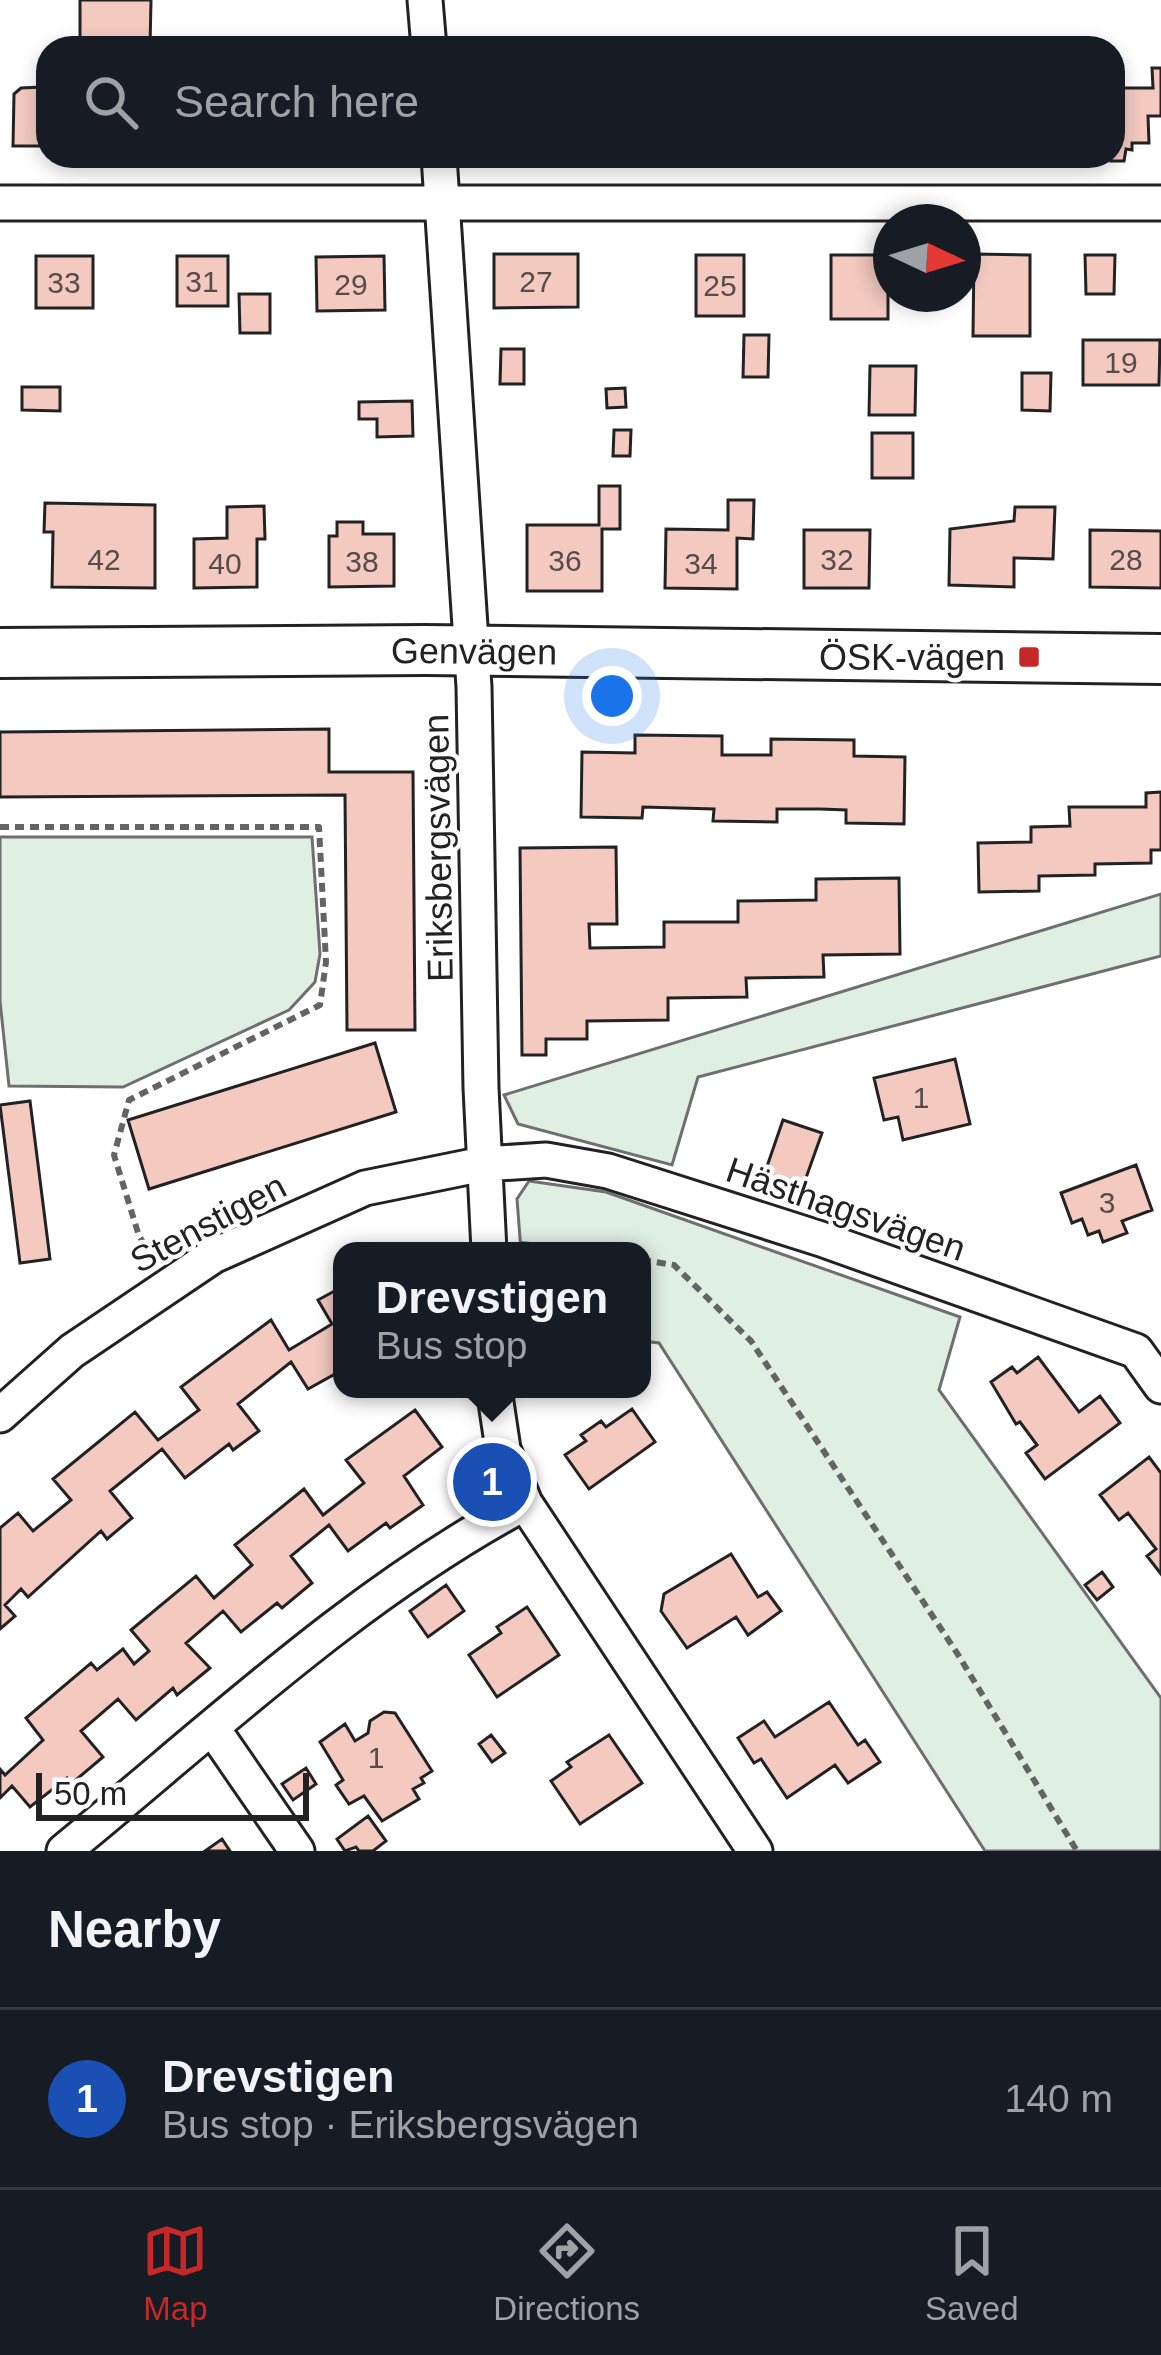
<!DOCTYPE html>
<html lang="en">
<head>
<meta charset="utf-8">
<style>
  :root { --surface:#171b24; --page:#242831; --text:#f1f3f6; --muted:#9ea1a6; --line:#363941; --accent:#c62828 }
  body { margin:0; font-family:Arial,sans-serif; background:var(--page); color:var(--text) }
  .compass { position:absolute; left:873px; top:204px; width:108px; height:108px; border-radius:50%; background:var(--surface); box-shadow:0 6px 18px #0003; rotate:94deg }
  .scale { position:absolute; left:36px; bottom:30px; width:273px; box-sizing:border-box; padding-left:12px; border:6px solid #222; border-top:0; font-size:33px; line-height:42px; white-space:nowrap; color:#222; -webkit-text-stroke:9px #fff; paint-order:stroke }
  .you { position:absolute; left:612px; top:696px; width:42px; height:42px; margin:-30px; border:9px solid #fff; border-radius:50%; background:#1a73e8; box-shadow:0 0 0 18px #1a73e833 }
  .badge { display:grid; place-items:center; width:78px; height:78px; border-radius:50%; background:var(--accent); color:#fff; font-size:39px; font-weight:700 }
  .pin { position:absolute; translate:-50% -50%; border:6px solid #fff; box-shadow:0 3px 12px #0006 }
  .popup { position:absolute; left:333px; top:1242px; width:318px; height:156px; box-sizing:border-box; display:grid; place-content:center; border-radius:24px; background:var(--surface); filter:drop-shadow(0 3px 9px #0005); font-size:39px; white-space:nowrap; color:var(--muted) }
  .popup b { font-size:45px; color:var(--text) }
  .popup::after { content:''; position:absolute; left:50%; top:100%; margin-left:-24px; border:24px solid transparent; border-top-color:var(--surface) }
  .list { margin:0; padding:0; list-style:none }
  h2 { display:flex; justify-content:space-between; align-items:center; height:156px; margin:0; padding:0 48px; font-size:51px }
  h2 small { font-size:39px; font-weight:400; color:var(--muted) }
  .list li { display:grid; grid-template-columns:78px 1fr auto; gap:36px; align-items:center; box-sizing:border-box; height:180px; padding:0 48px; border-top:3px solid var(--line) }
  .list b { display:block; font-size:45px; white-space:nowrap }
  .list p { margin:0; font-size:39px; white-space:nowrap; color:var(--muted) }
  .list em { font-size:39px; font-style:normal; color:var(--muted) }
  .icon { flex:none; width:66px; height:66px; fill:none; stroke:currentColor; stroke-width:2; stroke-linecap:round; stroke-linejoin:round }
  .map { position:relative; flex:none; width:1161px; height:1851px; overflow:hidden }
  .search { position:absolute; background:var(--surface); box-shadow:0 6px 18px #0003; left:36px; right:36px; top:36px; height:132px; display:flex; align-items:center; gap:30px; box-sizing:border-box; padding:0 42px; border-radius:36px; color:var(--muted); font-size:45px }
  .sheet { height:336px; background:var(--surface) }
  nav { display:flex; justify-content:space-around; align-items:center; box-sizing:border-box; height:168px; border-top:3px solid var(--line); background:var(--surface); font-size:33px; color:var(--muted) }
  nav a { display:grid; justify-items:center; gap:6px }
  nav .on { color:var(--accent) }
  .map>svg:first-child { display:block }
  .green { fill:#e0efe3; stroke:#6f6f6f; stroke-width:3 }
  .building { fill:#f3c9c0; stroke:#222; stroke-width:3 }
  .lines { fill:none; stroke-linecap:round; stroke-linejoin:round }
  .street-casing { stroke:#222; stroke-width:39 }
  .secondary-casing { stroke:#222; stroke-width:54 }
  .path { stroke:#646464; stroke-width:6; stroke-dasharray:9 6; stroke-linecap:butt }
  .street { stroke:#fff; stroke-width:33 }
  .secondary { stroke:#fff; stroke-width:48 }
  .poi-dot { fill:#c62828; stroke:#fff; stroke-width:4.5 }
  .labels { text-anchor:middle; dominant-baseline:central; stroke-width:9; stroke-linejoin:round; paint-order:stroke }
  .number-label { font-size:30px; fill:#564c4a }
  .street-label { font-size:36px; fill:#222; stroke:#fff }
  .poi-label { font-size:36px; fill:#222; stroke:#fff; text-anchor:end }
</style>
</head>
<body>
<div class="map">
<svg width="1161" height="1851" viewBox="0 0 1161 1851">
  <rect width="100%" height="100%" fill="#fff"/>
  <path class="green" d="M0 837H312L320 954 315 982 289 1010 123 1087 9 1086 0 1001Z
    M1161 894V956L698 1077 672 1165 518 1124 504 1095Z
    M529 1181 606 1192 960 1317 939 1390 1161 1698V1851H985L659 1343 642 1341V1251H521L517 1199Z"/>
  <path class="building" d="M80 0H151L150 47H80Z
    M1152 68H1161V116H1148L1149 143H1132V150L1126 149 1124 161H1111L1113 88H1153Z
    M48 77V146H13L14 94 21 88 42 87Z
    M494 254H578V307L494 308Z
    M974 254 1030 255V336H973Z
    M696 255H744V316H696Z
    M831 255H888V319H831Z
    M1085 255H1115L1114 294H1086Z
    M36 256H93V308H36Z
    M177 256H228V306H177Z
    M384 256 385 310 317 311 316 257Z
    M239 294H270V333H240Z
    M744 335H769L768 377H743Z
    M1083 340H1160L1159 385H1083Z
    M501 349H524V384H500Z
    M870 366H916L915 415H869Z
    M1022 373H1051L1050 411 1022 410Z
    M22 387H60V411L22 410Z
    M625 388 626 407 607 408 606 389Z
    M412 401 413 436 377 437V419H359V402Z
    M614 430H631L630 456H613Z
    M872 433H913V478H872Z
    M599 486H620V529H602V591H527V525H599Z
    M728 500H754L753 539 737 538V589L665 588 666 529 728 530Z
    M45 503 155 505V588L52 587 53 532H44Z
    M264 506 265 539H257V587L194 588V539L227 538V507Z
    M1015 507H1055L1053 559 1014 558V587L949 585 950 529 1014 521Z
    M337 522H363V534H394V586L329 587V536H337Z
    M804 530H870L869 588H804Z
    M1090 530 1161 531V588L1090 587Z
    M329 729V772H413L415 1030H347L345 795 0 797V732Z
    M635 735 722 736V755H771V739L854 740V756L905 757 904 824 846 823V810L820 809H777V822L713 821 714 809 643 807 642 818 581 817 582 752 635 753Z
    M1161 792V850H1151V863L1095 864V875L1039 876V891L979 892 978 843 1031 842V827L1070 826 1069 807H1146V793Z
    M616 847 617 924H589L590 948 664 947V922H738V901L816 900V879L899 878 900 954 823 955 824 977 746 978 747 997 668 998V1020L587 1021V1039H546V1055H522L520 848Z
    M375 1043 396 1112 149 1189 128 1120Z
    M955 1059 970 1124 903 1140 898 1117 884 1120 874 1078Z
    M30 1101 50 1259 20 1263 0 1105Z
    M783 1120 822 1133 802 1189 764 1175Z
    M1136 1165 1152 1210 1122 1221 1127 1233 1103 1242 1099 1231 1088 1235 1082 1219 1072 1223 1061 1193Z
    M342 1287V1370L308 1389 291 1362 238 1404 259 1431 233 1450 229 1444 185 1478 162 1449 110 1491 132 1518 107 1539 101 1531 28 1597 21 1589 5 1605 15 1616 0 1629V1528L18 1513 33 1531 71 1500 53 1479 135 1412 158 1440 199 1410 181 1387 271 1320 289 1350 332 1324 318 1300Z
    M1038 1357 1079 1412 1100 1396 1120 1423 1045 1479 1026 1453 1037 1445 1020 1422 1016 1424 991 1382 1012 1367 1017 1373Z
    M632 1409 655 1442 589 1489 565 1455 586 1441 581 1435 601 1421 606 1427Z
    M415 1410 442 1447 404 1476 423 1505 390 1528 386 1523 348 1551 329 1525 291 1556 312 1583 282 1608 277 1603 241 1632 223 1611 186 1643 210 1668 177 1695 173 1688 136 1720 118 1699 81 1731 103 1757 71 1784 67 1778 30 1807 12 1786 0 1798V1769L5 1775 43 1740 26 1718 91 1663 97 1670 123 1649 134 1664 149 1651 131 1630 196 1576 214 1598 252 1565 235 1545 304 1489 323 1515 364 1483 346 1460Z
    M1149 1457 1161 1473V1574L1147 1556 1156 1549 1128 1513 1119 1520 1100 1495Z
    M731 1554 758 1597 767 1592 781 1611 748 1635 736 1617 687 1648 661 1611 664 1594Z
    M1102 1572 1113 1587 1097 1600 1085 1585Z
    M446 1585 464 1611 428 1637 410 1611Z
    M527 1607 559 1655 497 1697 469 1655 501 1633 497 1627Z
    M829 1702 858 1745 865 1740 880 1762 848 1783 835 1765 787 1798 761 1759 754 1763 738 1738 764 1721 775 1737Z
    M384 1712 395 1713 432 1771 421 1778 424 1783 413 1789 419 1799 382 1821 364 1796 349 1804 336 1785 343 1780 320 1742 345 1724 355 1741 368 1733 370 1721Z
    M491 1735 505 1753 492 1762 479 1744Z
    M609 1735 642 1783 580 1824 551 1781 571 1767 567 1762Z
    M306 1768 316 1784 293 1800 282 1784Z
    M368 1816 386 1841 373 1851H359L356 1847 345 1851 337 1839Z
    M222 1839 230 1851H205Z"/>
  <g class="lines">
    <g class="street-casing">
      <path id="street" d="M425 0 429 48
        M439 156 474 687 481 1088 489 1251
        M0 203H1161
        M494 1389 503 1449 525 1503 755 1851
        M0 1415 72 1351 213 1256 365 1188 483 1164 546 1160 608 1171 821 1239 1136 1351 1161 1386
        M213 1729 297 1851
        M64 1851C212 1730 355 1594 525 1503"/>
    </g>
    <g class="secondary-casing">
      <g id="secondary">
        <path id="s1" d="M0 653 425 650 1161 659"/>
      </g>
    </g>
    <path class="path" d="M0 827H319L326 962 320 1005 129 1100 114 1155 139 1236 151 1255
      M521 1244 583 1251
      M642 1260 674 1265 751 1341 957 1653 1077 1851"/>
    <use href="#street" class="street"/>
    <use href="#secondary" class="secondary"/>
  </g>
  <rect class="poi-dot" x="1017" y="645" width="24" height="24" rx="6"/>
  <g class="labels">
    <g class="number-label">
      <text x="202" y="281">31</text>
      <text x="536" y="281">27</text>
      <text x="64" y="282">33</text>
      <text x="351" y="284">29</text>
      <text x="720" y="285">25</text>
      <text x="1121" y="362">19</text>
      <text x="104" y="559">42</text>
      <text x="837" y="559">32</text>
      <text x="1126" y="559">28</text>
      <text x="565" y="560">36</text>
      <text x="362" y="561">38</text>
      <text x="225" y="563">40</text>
      <text x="701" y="563">34</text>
      <text x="921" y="1097">1</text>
      <text x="1107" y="1202">3</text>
      <text x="376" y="1757">1</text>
    </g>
    <g class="street-label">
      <text stroke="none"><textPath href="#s1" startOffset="474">Genvägen</textPath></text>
      <text transform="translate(438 848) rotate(-91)">Eriksbergsvägen</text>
      <text transform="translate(846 1209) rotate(19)">Hästhagsvägen</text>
      <text transform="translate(208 1223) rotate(-28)">Stenstigen</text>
    </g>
    <g class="poi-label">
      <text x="1005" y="657">ÖSK-vägen</text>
    </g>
  </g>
</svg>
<svg class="compass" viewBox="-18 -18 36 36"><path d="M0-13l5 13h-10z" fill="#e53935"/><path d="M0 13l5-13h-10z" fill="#9ea1a6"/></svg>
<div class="scale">50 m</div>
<div class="you"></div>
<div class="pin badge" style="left:492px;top:1482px;background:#1a4fb4">1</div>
<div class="popup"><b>Drevstigen</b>Bus stop</div>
<div class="search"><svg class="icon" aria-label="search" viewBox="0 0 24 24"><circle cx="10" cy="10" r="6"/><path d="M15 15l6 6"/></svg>Search here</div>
</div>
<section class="sheet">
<h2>Nearby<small></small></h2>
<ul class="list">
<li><span class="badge" style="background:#1a4fb4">1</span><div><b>Drevstigen</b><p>Bus stop · Eriksbergsvägen</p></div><em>140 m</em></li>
</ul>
</section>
<nav>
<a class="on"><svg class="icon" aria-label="map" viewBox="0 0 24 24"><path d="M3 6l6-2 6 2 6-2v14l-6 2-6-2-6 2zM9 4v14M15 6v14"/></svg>Map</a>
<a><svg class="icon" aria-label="directions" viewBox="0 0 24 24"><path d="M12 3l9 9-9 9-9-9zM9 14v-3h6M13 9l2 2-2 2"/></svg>Directions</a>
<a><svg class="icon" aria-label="saved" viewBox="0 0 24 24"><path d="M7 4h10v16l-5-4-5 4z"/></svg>Saved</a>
</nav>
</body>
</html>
